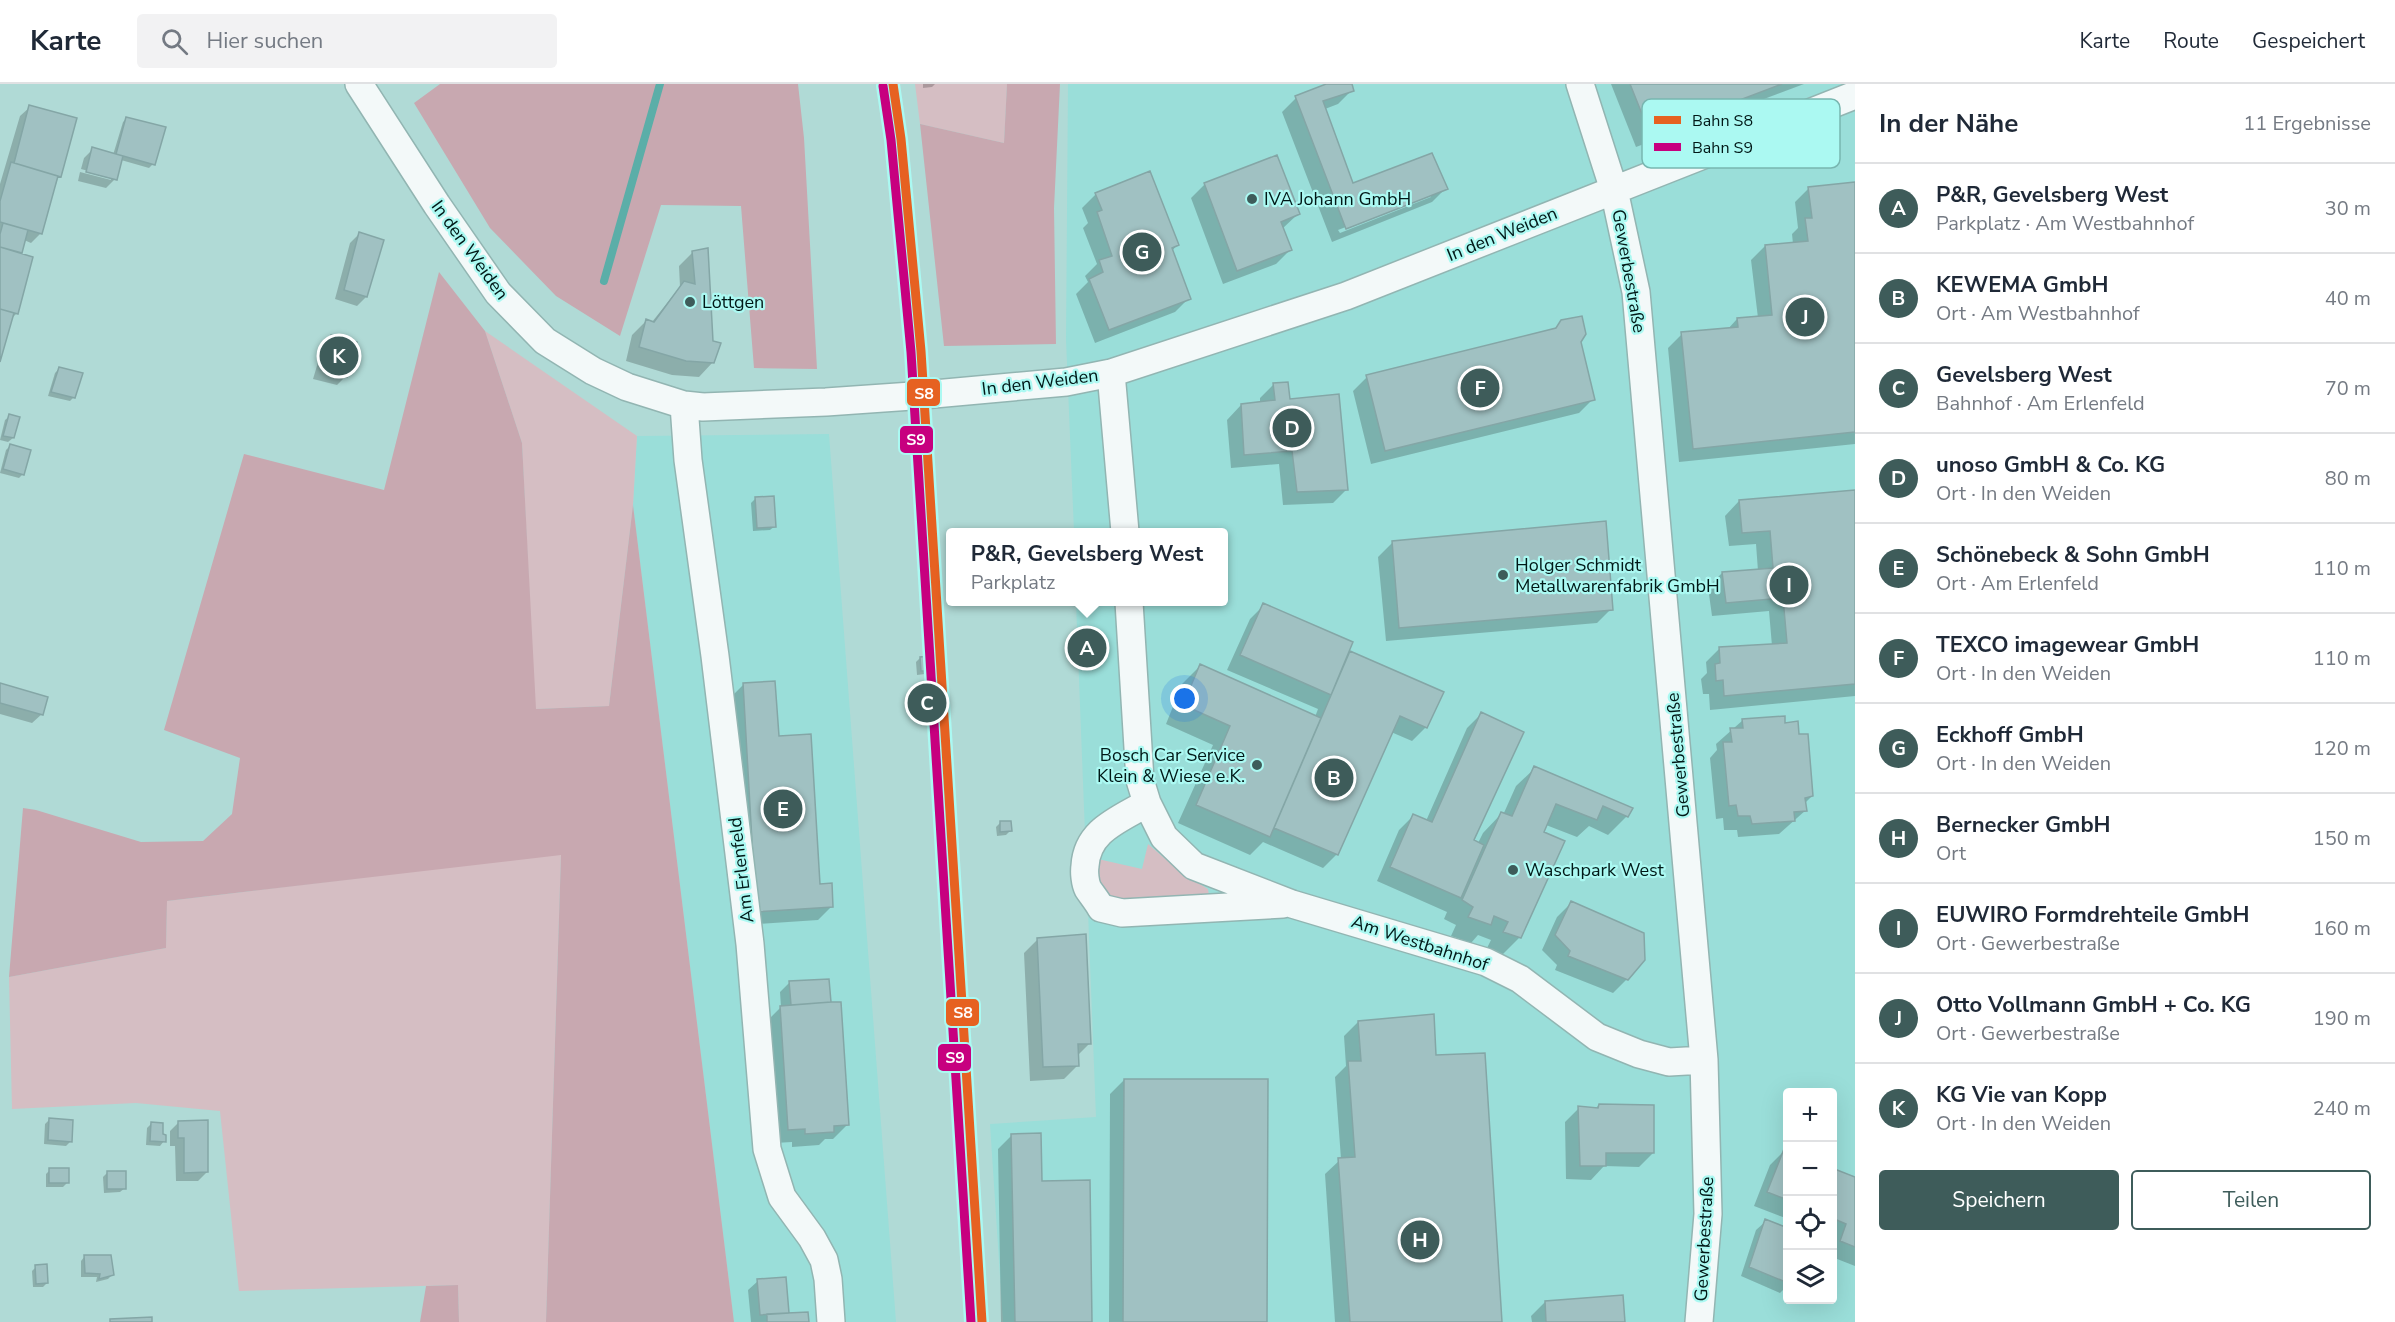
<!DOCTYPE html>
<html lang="de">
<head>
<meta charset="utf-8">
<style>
  :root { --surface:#fff; --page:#f2f2f3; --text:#1f2937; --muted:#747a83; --line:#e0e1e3; --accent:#3e5c5a }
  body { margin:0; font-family:"Nunito Sans",sans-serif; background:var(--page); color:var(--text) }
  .controls { position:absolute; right:18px; bottom:18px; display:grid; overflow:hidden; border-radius:6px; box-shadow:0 6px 24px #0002 }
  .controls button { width:54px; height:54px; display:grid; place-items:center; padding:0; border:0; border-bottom:2px solid var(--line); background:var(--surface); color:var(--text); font:30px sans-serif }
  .you { position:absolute; left:1185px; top:615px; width:21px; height:21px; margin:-15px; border:4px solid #fff; border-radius:50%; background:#1a73e8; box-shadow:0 0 0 9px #1a73e833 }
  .badge { display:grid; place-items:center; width:39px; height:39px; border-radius:50%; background:var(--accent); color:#fff; font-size:20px; font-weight:700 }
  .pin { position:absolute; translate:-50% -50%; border:3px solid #fff; box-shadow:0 2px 6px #0006 }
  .popup { position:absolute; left:946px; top:444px; width:282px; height:78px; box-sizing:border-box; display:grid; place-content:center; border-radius:6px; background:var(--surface); filter:drop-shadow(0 2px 4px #0005); font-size:20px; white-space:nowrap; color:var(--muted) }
  .popup b { font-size:22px; color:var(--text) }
  .popup::after { content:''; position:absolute; left:50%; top:100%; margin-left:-12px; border:12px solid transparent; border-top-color:var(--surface) }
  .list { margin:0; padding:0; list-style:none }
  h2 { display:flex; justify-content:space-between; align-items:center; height:78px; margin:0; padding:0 24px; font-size:26px }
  h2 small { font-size:20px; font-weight:400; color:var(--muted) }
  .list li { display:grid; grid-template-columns:39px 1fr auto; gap:18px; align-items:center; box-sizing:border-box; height:90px; padding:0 24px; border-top:2px solid var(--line) }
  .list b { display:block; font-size:22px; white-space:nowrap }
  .list p { margin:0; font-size:20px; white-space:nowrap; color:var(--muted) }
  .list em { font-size:20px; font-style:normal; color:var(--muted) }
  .actions { display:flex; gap:12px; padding:18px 24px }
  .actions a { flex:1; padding:14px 0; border:2px solid var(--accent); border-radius:6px; text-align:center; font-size:21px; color:var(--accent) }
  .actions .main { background:var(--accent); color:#fff }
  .icon { flex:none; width:33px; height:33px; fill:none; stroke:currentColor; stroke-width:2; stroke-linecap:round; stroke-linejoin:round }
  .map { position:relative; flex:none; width:1855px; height:1238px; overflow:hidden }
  header { display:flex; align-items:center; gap:36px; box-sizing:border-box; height:84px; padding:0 30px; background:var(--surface); border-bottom:2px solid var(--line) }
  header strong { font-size:28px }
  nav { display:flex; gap:33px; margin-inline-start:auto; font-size:21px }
  .search { width:420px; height:54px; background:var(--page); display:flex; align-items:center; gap:15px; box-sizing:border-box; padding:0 21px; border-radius:6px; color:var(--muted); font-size:22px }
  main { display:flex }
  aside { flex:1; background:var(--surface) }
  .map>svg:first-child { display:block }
  .built { fill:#9aded9; fill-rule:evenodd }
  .green { fill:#d5bec3 }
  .forest { fill:#c8a8b0 }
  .shadow { fill:#0003; fill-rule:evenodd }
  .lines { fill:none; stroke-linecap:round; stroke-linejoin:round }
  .stream { stroke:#5baea8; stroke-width:8 }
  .building { fill:#a0c1c2; stroke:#84a6a6; stroke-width:1.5 }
  .minor-casing { stroke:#92b5b2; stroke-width:30 }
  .minor { stroke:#f3f9f9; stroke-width:27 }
  .rail-1-casing { stroke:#abf9f2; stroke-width:14 }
  .rail-2-casing { stroke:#abf9f2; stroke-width:14 }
  .rail-1 { stroke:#e66121; stroke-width:9 }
  .rail-2 { stroke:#c7007f; stroke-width:9 }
  .poi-dot { fill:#3e5c5a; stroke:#abf9f2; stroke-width:2 }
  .labels { text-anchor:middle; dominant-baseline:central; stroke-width:4.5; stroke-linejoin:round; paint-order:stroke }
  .poi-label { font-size:18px; fill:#011817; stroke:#abf9f2; text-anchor:start }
  .street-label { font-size:18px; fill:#011817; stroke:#abf9f2 }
  .key { fill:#abf9f2; stroke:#78b6b0; stroke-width:1.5 }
  .key-label { font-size:16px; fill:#011817 }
  .line-badge { stroke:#abf9f2; stroke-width:2 }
  .badge-label { font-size:16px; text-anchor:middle; font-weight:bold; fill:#fff }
</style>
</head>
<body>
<header>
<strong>Karte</strong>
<div class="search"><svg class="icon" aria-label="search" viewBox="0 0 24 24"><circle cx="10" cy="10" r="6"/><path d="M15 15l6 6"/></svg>Hier suchen</div>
<nav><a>Karte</a><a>Route</a><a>Gespeichert</a></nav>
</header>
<main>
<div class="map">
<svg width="1855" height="1238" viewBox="0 0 1855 1238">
  <rect width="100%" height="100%" fill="#b0dad6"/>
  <path class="built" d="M1068 0H1855V1238H1003L990 1040 1096 1033 1076 518H1224V448H1074L1066 256ZM1788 1008H1832V1216H1788Z
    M829 350 896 1238H734L633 421 637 352Z"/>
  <path class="green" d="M915 0H1007L1004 59 920 40Z
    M485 247 637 352 633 421 609 622 535 625 522 359Z
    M1148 760 1182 789 1208 805 1209 811 1126 818 1109 812 1095 794 1098 775 1142 785Z
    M561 770 546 1238H459L458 1201 239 1207 220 1027 136 1019 12 1025 9 893 166 864 167 817Z"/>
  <path class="forest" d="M440 0H798L804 54 817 285 754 284 741 122 661 121 620 252 556 212 490 144 414 19Z
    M1007 0H1060L1054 124 1056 260 944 262 920 40 1004 59Z
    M439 188 485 247 522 359 536 625 609 622 633 421 734 1238H546L561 771 167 817 166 864 9 893 23 724 36 726 141 758 203 757 232 730 240 674 164 646 244 370 384 406Z
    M458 1201 459 1238H420L426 1202Z"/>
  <path class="shadow" d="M923 0H935L932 3 923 4Z
    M1330 0H1350L1352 6 1338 20 1325 25 1352 101 1446 104 1432 118 1332 158 1282 28 1296 14ZM1431 110V113L1340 149 1338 146Z
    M1611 0H1804L1636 63Z
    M30 23 76 35 41 149 31 159 24 156 19 170 17 229 11 235 0 273V100L20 32Z
    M127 34 153 80 149 84 121 76 115 95 106 104 78 97 80 88 111 96V93L81 85 84 74 93 65 113 71 123 38Z
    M1205 100 1298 130 1282 145 1290 166 1276 180 1223 200 1191 114Z
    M1855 100V360L1679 378 1668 264 1682 250 1727 246 1737 235 1758 234 1751 176 1765 162 1793 160 1792 150 1798 144 1795 118 1809 104Z
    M1096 110 1177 161 1172 167 1189 214 1175 228 1095 259 1076 210 1088 198 1085 192 1097 180 1083 144 1088 139 1082 124Z
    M359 150 366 213 357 222 335 215 350 159Z
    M693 168 713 278 699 293 672 291 626 277 632 251 646 237 652 238 680 203 679 182Z
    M1562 237 1580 258 1593 315 1579 329 1371 380 1353 307 1367 293 1553 246Z
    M332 253 346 292 337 301 313 295 323 262Z
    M59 285 74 313 70 317 48 312 55 289Z
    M1274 300 1289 317 1347 405 1333 419 1283 421 1279 380 1231 384 1227 336 1241 321 1260 319V314Z
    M10 332 13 354 8 358 0 356 5 336Z
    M10 362 23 390 19 394 0 389 6 366Z
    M1855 407V612L1710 626 1709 610H1703L1701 595 1707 589 1706 578 1720 564 1772 562 1769 527 1712 532 1708 503 1722 489 1758 487 1756 460 1729 462 1725 432 1739 417Z
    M755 415 775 442 770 446 753 447 751 419Z
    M1392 459 1611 525 1597 539 1386 557 1378 473Z
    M1264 521 1348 568 1442 608 1426 643 1412 657 1391 648 1337 770 1323 784 1263 758 1250 771 1178 739 1213 661 1166 640 1182 600 1200 582 1315 633 1318 625 1227 586 1250 535Z
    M920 574 929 586 925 590 917 591 916 578Z
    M744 600 777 654 818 801 832 822 818 836 743 841 730 614Z
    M0 601 42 630 32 639 0 630Z
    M1481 630 1472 757 1478 759 1483 749 1501 730 1503 731 1516 702 1535 684 1627 732 1608 751 1589 742 1577 753 1546 741 1542 749 1563 757 1519 854 1501 872 1486 866 1491 856 1478 851 1471 859 1451 852 1456 841 1444 835 1447 828 1377 797 1399 746 1413 732 1426 737 1467 644Z
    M1743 636 1784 640 1798 652 1812 712 1805 719 1806 726 1779 750 1738 753 1737 746H1724L1723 734 1716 735 1710 674 1717 666 1716 660Z
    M1000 739 1010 747 1006 751 997 752 996 743Z
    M1571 819 1627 895 1613 909 1555 886 1557 881 1542 866 1557 833Z
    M1038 855 1089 960 1077 972 1078 981 1064 995 1030 997 1024 869Z
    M790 898 829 918 827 920 847 1041 833 1055H825L819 1061 792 1063V1058L775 1059 767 937 781 923 780 908Z
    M1358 938 1435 973 1500 1238H1335L1325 1090 1341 1075 1335 993 1346 982 1344 952Z
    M1124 996 1266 1238H1109L1110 1010Z
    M1599 1021 1653 1069 1639 1083 1604 1082 1591 1096 1566 1095 1565 1038 1579 1024 1595 1025Z
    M50 1035 70 1058 66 1062 44 1060 45 1040Z
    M179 1038 207 1088 198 1097H176L175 1062H170V1047Z
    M151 1040 164 1057 160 1062 146 1061 147 1044Z
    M1012 1051 1040 1098 1091 1238H1001L998 1065Z
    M1784 1067 1788 1068V1135L1754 1122 1770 1081Z
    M1832 1085 1855 1094V1182L1832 1173Z
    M50 1086 67 1099 63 1103H46V1090Z
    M107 1089 125 1104 120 1108 104 1109 103 1093Z
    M1766 1137 1788 1145V1201L1780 1209 1741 1192 1756 1146Z
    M85 1172 112 1191 108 1195 96 1198 97 1193H81V1177Z
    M36 1183 47 1199 43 1203H33L32 1187Z
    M758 1197 784 1231 807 1238H751L748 1206Z
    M1545 1218 1624 1238H1532L1531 1232Z"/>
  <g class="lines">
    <path class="stream" d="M604 197 660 0"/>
  </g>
  <path class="building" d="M1326 0H1352L1354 7 1323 17 1353 99 1432 69 1448 105 1346 145 1295 12Z
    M1630 0H1782L1650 50Z
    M29 21 77 34 61 93 14 79Z
    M126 33 166 43 155 81 116 70Z
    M92 63 123 72 117 96 86 88Z
    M1277 71 1300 130 1281 138 1292 166 1237 187 1204 99Z
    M11 78 58 92 42 150 0 138V117Z
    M1150 87 1179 161 1172 164 1191 215 1109 246 1089 195 1103 188 1099 176 1112 172 1097 128 1102 126 1095 109Z
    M1855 98V348L1693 365 1681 248 1738 243 1737 234 1772 231 1765 161 1808 157 1805 134H1812L1808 103Z
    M3 139 28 146 22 169 0 163V150Z
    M359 148 384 156 367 213 344 206Z
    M0 163 33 173 18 230 0 225Z
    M708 164 713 257 721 259 714 279 686 277 639 263 646 235 654 238 684 197 695 200 692 167Z
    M0 225 14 229 0 278Z
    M1582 232 1586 250 1581 258 1595 316 1385 367 1366 291 1556 244 1561 236Z
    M331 251 357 258 347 293 321 286Z
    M59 283 83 289 75 314 51 308Z
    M1288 298 1290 315 1339 310 1348 406 1297 408 1292 367 1244 371 1241 320 1275 316 1273 299Z
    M9 330 20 333 14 354 3 352Z
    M10 360 31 366 24 391 3 385Z
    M1855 406V600L1724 612 1723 596 1716 597 1715 580 1720 579 1719 563 1787 559 1783 514 1726 519 1722 488 1773 484 1770 447 1742 449 1739 416Z
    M774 412 776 443 757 444 755 413Z
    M1606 437 1613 526 1399 544 1392 457Z
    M1263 519 1353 558 1331 611 1240 571Z
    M1350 567 1444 608 1427 644 1400 632 1338 771 1274 744Z
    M930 572V587H921L920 573Z
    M1200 580 1321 634 1270 753 1196 721 1230 642 1183 621Z
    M775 597 779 652 811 650 820 800 832 799 833 823 756 828 743 599Z
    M0 599 48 613 43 631 0 619Z
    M1481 628 1524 648 1474 756 1484 761 1461 814 1390 783 1413 730 1432 738Z
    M1785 632V639L1798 637 1799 650H1808L1813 712 1805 714 1807 727 1794 728 1795 737 1752 740 1750 732H1738L1736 721 1729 722 1723 658H1732L1730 644H1743L1742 635Z
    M1534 682 1633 724 1628 733 1603 722 1597 736 1556 720 1544 748 1565 757 1521 854 1503 848 1508 838 1494 832 1491 841 1468 833 1473 823 1462 816 1501 728 1512 732Z
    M1000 737H1011L1012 747 1000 748Z
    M1571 817 1644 849 1645 876 1628 896 1568 872 1570 867 1555 851Z
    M1086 850 1091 960H1078L1079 982 1043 983 1037 854Z
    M829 895 831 918 791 921 789 897Z
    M831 918H841L849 1041 834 1042V1048L805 1050V1045L788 1046 780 922Z
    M1434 930 1436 971 1485 969 1502 1238H1350L1338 1074 1355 1073 1348 977H1361L1358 937Z
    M1124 995H1268L1267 1238H1123Z
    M1599 1020 1654 1021V1069H1606V1082H1580L1578 1022 1598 1024Z
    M49 1034 73 1036 72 1058 48 1056Z
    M208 1036V1088L184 1089V1054H178V1037Z
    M151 1038 163 1039V1050L166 1051V1058L150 1057Z
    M1041 1049 1042 1097 1090 1096 1092 1238H1015L1011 1050Z
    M1784 1065 1788 1066V1116L1767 1108Z
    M49 1084H69V1099H49Z
    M1832 1084 1855 1093V1163L1840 1157 1846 1140 1832 1134Z
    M107 1087H126V1105H107Z
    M1765 1135 1788 1144V1199L1749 1183Z
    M84 1171H111L114 1191 99 1195 100 1190 85 1189Z
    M47 1180 48 1199 36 1200 35 1181Z
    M786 1193 789 1229 760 1231 757 1195Z
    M1623 1211 1625 1238H1546L1545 1217Z
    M808 1228 809 1238H767V1230Z
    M152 1233V1238H110V1235Z"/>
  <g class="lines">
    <g class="minor-casing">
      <path id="minor" d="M359 0 437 121 498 209 545 257 593 287 627 303 684 321 703 323 826 318 912 312 1066 298 1111 289 1346 212 1855 11
        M1580 0 1614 106 1636 208 1704 976 1708 1130 1699 1238
        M1111 289 1125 448
        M684 321 688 376 715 572 750 860 767 1065 782 1113 812 1154 824 1176 828 1195 831 1238
        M1129 518 1140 696 1147 719 1164 753 1194 782 1292 820 1486 878 1520 895 1597 953 1639 970 1669 978 1704 976
        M1147 719C1119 736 1087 746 1085 782 1084 788 1085 799 1088 805 1092 811 1097 817 1101 824L1122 829 1283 820"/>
    </g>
    <use href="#minor" class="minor"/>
    <g class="rail-1-casing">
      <path id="rail-1" d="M893 0 901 55 921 267 982 1238"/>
    </g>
    <g class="rail-2-casing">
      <path id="rail-2" d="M883 2 891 56 911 268 971 1238"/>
    </g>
    <use href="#rail-1" class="rail-1"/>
    <use href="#rail-2" class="rail-2"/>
  </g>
  <g class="poi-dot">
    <circle cx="1252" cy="115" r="6"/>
    <circle cx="690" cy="218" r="6"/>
    <circle cx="1503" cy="491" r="6"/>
    <circle cx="1257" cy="681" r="6"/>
    <circle cx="1513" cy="786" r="6"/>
  </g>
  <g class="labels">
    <g class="poi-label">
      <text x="1264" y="115">IVA Johann GmbH</text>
      <text x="702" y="218">Löttgen</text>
      <text x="1515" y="481">Holger Schmidt<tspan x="1515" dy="21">Metallwarenfabrik GmbH</tspan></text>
      <text x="1245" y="671" text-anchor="end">Bosch Car Service<tspan x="1245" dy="21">Klein &amp; Wiese e.K.</tspan></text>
      <text x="1525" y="786">Waschpark West</text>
    </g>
    <g class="street-label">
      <text transform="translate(1502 150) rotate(-22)">In den Weiden</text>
      <text transform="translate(470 166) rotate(54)">In den Weiden</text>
      <text transform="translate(1629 187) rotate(80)">Gewerbestraße</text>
      <text transform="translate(1040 298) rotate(-7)">In den Weiden</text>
      <text transform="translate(1678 671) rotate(-95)">Gewerbestraße</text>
      <text transform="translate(741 786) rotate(-97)">Am Erlenfeld</text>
      <text transform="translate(1420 859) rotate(18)">Am Westbahnhof</text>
      <text transform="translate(1704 1155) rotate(-87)">Gewerbestraße</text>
    </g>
  </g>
  <rect x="1642" y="15" width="198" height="69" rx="9" class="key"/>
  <rect x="1654" y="32" width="27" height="8" fill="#e66121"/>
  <rect x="1654" y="59" width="27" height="8" fill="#c7007f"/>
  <g class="key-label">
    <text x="1692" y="42">Bahn S8</text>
    <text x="1692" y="69">Bahn S9</text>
  </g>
  <g class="line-badge">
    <rect x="906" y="294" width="35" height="29" rx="6" fill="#e66121"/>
    <rect x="899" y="341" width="35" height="29" rx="6" fill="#c7007f"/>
    <rect x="945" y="914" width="35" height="29" rx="6" fill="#e66121"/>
    <rect x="937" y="959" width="35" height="29" rx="6" fill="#c7007f"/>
  </g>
  <g class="badge-label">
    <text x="924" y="315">S8</text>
    <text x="916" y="361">S9</text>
    <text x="963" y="934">S8</text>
    <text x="955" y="979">S9</text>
  </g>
</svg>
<div class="controls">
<button>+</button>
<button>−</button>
<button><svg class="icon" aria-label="locate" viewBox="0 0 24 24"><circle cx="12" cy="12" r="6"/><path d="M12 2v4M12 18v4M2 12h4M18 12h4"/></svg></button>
<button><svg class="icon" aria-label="layers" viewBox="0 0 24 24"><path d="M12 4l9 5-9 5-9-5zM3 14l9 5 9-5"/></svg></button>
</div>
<div class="you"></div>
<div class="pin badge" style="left:1087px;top:564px">A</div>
<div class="popup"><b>P&amp;R, Gevelsberg West</b>Parkplatz</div>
<div class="pin badge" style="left:1334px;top:694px">B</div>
<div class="pin badge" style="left:927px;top:619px">C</div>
<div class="pin badge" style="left:1292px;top:344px">D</div>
<div class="pin badge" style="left:783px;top:725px">E</div>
<div class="pin badge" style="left:1480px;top:304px">F</div>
<div class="pin badge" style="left:1142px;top:168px">G</div>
<div class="pin badge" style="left:1420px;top:1156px">H</div>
<div class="pin badge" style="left:1789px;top:501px">I</div>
<div class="pin badge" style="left:1805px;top:233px">J</div>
<div class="pin badge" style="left:339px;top:272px">K</div>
</div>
<aside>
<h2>In der Nähe<small>11 Ergebnisse</small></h2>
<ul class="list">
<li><span class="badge">A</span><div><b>P&amp;R, Gevelsberg West</b><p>Parkplatz · Am Westbahnhof</p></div><em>30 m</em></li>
<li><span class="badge">B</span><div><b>KEWEMA GmbH</b><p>Ort · Am Westbahnhof</p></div><em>40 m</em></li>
<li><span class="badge">C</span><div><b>Gevelsberg West</b><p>Bahnhof · Am Erlenfeld</p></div><em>70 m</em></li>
<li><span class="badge">D</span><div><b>unoso GmbH &amp; Co. KG</b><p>Ort · In den Weiden</p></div><em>80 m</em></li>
<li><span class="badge">E</span><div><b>Schönebeck &amp; Sohn GmbH</b><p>Ort · Am Erlenfeld</p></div><em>110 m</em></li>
<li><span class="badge">F</span><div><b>TEXCO imagewear GmbH</b><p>Ort · In den Weiden</p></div><em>110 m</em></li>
<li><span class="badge">G</span><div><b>Eckhoff GmbH</b><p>Ort · In den Weiden</p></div><em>120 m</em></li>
<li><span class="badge">H</span><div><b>Bernecker GmbH</b><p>Ort</p></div><em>150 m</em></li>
<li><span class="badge">I</span><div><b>EUWIRO Formdrehteile GmbH</b><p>Ort · Gewerbestraße</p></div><em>160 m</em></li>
<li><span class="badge">J</span><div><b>Otto Vollmann GmbH + Co. KG</b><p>Ort · Gewerbestraße</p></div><em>190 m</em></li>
<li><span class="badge">K</span><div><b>KG Vie van Kopp</b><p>Ort · In den Weiden</p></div><em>240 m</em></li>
</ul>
<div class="actions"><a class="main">Speichern</a><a>Teilen</a></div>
</aside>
</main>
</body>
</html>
